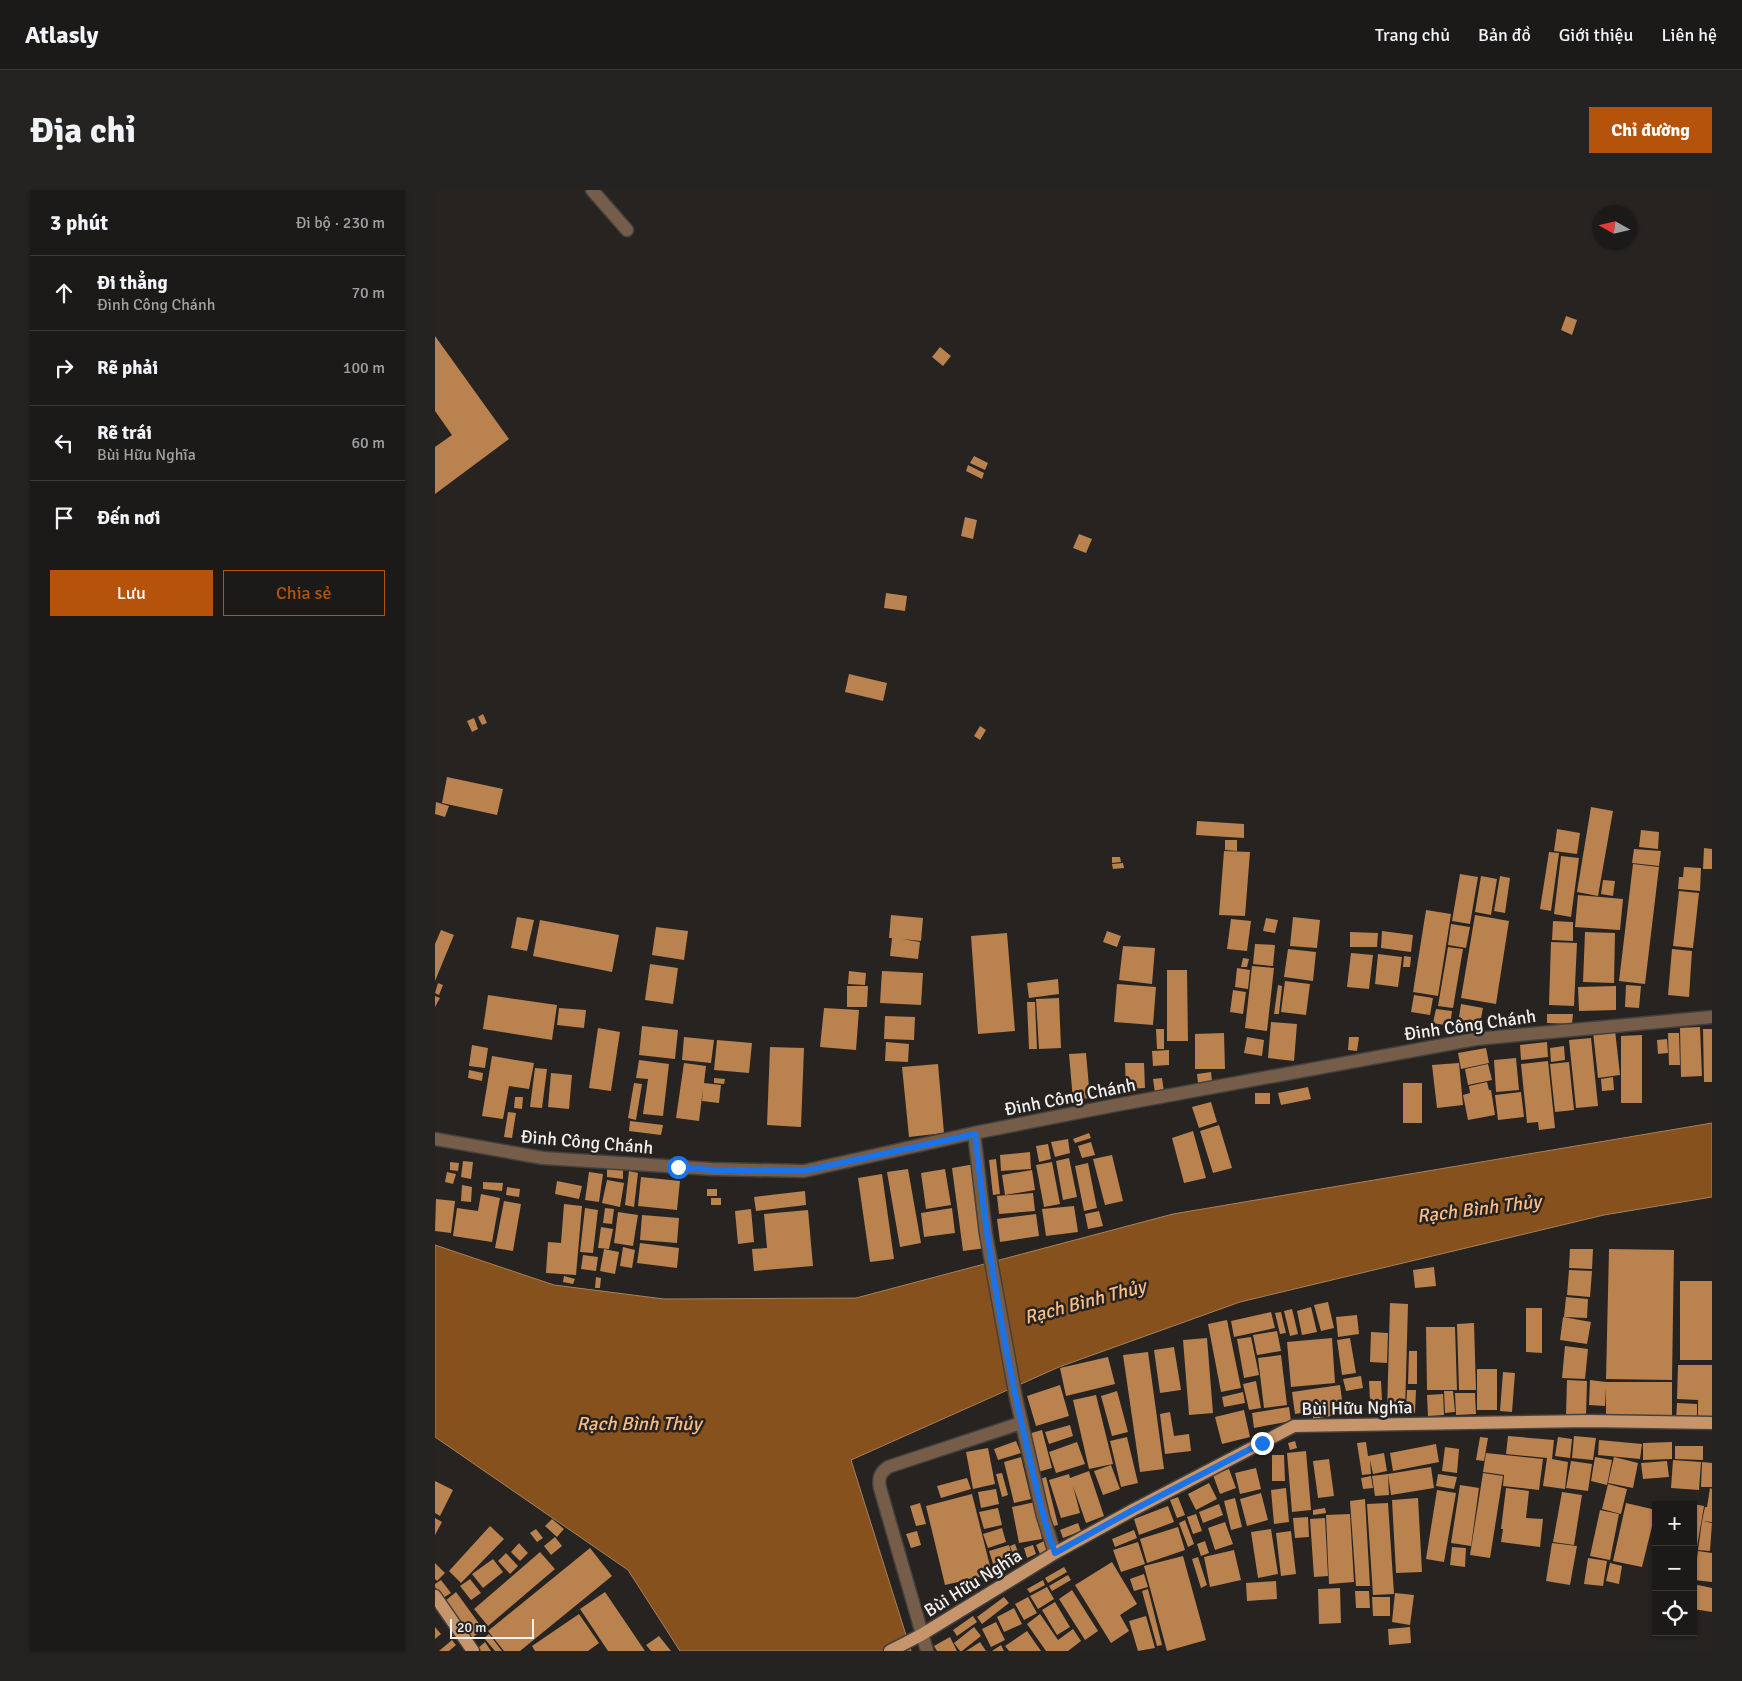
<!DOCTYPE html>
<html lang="vi">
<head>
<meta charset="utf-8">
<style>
  :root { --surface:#1c1a19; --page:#252322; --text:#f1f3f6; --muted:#a0a1a2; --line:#3a3838; --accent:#b45309 }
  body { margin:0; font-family:Signika,sans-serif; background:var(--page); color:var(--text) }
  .controls { position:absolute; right:15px; bottom:15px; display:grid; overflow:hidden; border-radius:0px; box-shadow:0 1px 4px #0004 }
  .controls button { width:45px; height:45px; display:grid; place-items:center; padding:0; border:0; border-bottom:1px solid var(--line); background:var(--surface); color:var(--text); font:25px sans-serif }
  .compass { position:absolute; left:1157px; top:15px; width:45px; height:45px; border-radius:50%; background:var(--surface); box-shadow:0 1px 4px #0004; rotate:278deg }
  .scale { position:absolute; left:15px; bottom:12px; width:84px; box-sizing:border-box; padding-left:5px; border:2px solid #f3f1f0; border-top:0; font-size:14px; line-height:18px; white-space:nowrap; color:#f3f1f0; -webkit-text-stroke:4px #262321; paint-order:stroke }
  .stop { position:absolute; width:15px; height:15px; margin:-11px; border:4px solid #1a73e8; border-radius:50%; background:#fff }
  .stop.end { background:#1a73e8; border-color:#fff; box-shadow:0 1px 5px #0008 }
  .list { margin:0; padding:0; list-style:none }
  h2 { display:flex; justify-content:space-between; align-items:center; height:65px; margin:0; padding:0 20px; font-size:21px }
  h2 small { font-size:16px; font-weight:400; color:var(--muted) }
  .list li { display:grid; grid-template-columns:32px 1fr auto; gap:15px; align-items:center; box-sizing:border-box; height:75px; padding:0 20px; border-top:1px solid var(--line) }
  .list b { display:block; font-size:19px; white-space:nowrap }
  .list p { margin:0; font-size:16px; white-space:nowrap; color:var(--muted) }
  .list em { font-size:16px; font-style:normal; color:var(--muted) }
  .actions { display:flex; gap:10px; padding:15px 20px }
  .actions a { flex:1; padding:11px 0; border:1px solid var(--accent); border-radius:0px; text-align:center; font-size:18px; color:var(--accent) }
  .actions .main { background:var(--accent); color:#fff }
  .icon { flex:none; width:28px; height:28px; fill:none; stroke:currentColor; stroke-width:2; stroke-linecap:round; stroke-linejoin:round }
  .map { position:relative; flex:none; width:1277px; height:1461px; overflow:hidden; border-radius:0px }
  header { display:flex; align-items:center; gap:30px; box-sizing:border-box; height:70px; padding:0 25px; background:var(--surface); border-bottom:1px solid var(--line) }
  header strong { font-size:24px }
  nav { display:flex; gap:28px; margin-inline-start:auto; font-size:18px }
  .intro { display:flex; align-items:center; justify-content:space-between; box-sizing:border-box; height:120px; padding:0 30px }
  h1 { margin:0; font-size:35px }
  .button { padding:12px 22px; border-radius:0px; background:var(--accent); color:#fff; font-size:18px; font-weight:700 }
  main { display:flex; gap:30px; padding:0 30px }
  aside { flex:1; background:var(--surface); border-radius:0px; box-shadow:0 1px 4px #0004 }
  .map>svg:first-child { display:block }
  .water { fill:#86511c; stroke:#a7815c }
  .building { fill:#ba824f }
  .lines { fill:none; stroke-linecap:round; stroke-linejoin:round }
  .minor-casing { stroke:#43403e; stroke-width:15 }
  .major-casing { stroke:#43403e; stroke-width:15 }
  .minor { stroke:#755d49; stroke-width:12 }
  .major { stroke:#c6956b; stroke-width:12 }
  .route { stroke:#1a73e8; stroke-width:6 }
  .labels { text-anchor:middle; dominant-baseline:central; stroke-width:5; stroke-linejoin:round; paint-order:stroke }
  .street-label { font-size:18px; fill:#f3f1f0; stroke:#262321 }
  .water-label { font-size:19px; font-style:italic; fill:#fbbc85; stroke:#262321 }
</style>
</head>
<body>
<header>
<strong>Atlasly</strong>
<nav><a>Trang chủ</a><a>Bản đồ</a><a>Giới thiệu</a><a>Liên hệ</a></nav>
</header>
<div class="intro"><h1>Địa chỉ</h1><a class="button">Chỉ đường</a></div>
<main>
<aside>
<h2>3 phút<small>Đi bộ · 230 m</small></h2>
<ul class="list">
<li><svg class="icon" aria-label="ahead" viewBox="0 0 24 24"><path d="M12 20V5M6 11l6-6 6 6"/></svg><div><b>Đi thẳng</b><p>Đinh Công Chánh</p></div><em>70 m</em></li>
<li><svg class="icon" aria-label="right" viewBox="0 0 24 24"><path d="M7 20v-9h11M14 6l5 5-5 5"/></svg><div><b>Rẽ phải</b></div><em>100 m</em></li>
<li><svg class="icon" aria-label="left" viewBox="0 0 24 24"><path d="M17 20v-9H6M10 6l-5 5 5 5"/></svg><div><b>Rẽ trái</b><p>Bùi Hữu Nghĩa</p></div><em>60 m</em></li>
<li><svg class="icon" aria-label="arrive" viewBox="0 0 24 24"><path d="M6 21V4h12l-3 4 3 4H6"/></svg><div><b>Đến nơi</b></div></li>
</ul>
<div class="actions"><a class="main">Lưu</a><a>Chia sẻ</a></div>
</aside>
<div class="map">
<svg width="1277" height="1461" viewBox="0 0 1277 1461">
  <rect width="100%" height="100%" fill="#262321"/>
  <path class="water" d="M1277 933V1007L1169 1025 805 1112 624 1177 416 1270 476 1461H245L193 1380 0 1247V1055L119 1095 229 1109 421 1108 738 1024Z"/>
  <path class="building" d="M1131 126 1142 130 1137 145 1126 140Z
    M0 146 74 249 0 304V257L17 245 0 221Z
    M505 157 516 166 508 176 497 167Z
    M539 266 553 273 550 280 535 273Z
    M533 275 549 283 547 289 531 281Z
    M530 327 542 330 538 349 526 346Z
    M644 344 657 349 651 363 638 358Z
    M451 403 472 406 470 421 449 418Z
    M414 484 452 493 448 511 410 502Z
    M48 524 52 533 47 535 43 527Z
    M39 528 43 539 37 542 32 531Z
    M545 536 551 540 545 550 539 546Z
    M12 587 68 599 62 625 7 613Z
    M1 612 14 616 10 627 0 624Z
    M1156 617 1178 621 1163 706 1142 702Z
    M762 631 809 634V648L761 645Z
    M1122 639 1145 643 1142 664 1119 661Z
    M1206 640 1224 642 1223 659 1204 657Z
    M790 650H802V661L790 660Z
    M1269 658 1277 659V679H1268Z
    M1199 659 1226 661 1224 676 1197 673Z
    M789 661 815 662 810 726 784 725Z
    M1114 662 1124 663 1116 721 1105 719Z
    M1126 666 1144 668 1136 727 1119 724Z
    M677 667H685L686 672 677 673Z
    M688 673 689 678 678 679 677 674Z
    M1198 674 1224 677 1210 794 1184 791Z
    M1249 677 1266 678 1265 701 1243 699 1244 687H1248Z
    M1025 684 1043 687 1035 734 1017 731Z
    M1046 686 1062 689 1056 725 1040 722Z
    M1065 686 1075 688 1070 723 1059 721Z
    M1168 690 1180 691 1178 706 1166 704Z
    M1244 701 1264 703 1258 758 1238 756Z
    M1143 705 1188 709 1185 740 1140 737Z
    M991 720 1016 724 1003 806 978 802Z
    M456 725 488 728 486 751 467 749 485 752 483 769 455 766 457 748H454Z
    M1040 725 1074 731 1061 814 1026 808Z
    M82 727 99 730 92 761 76 758Z
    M858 727 885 730 882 758 855 756Z
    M831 728 843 730 840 743 828 741Z
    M796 729 816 731 812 761 792 759Z
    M105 730 184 745 177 782 98 766Z
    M1118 731 1138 732V751L1117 750Z
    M1016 734 1035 737 1031 758 1013 755Z
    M221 737 253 741 249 770 217 765Z
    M6 740 19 745 0 791V754Z
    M672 741 686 746 682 757 668 752Z
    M947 741 978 745 976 762 946 758Z
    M915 742 943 743 942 757H915Z
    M1150 742 1180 743 1179 793 1148 792Z
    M572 743 580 841 543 844 536 746Z
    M1116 752 1142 753 1139 816 1114 815Z
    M820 754 840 755 838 776 818 774Z
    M688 756 720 758 717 794 684 790Z
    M1013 757 1028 759 1018 818 1003 816Z
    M853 759 881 762 878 791 849 787Z
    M1237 759 1257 761 1254 807 1233 805Z
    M916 763 938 765 934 799 912 797Z
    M943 764 967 767 963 797 940 794Z
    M969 766 976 767 975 777H968Z
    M808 768 814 769 812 777H806Z
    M215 774 243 778 238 814 210 810Z
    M817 776 839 778 832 841 810 838Z
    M802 778 815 780 813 799 800 797Z
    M732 780H752L753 851H732Z
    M414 781 431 783 430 795 413 794Z
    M447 781 488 783 486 815 445 813Z
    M623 789 624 804 594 808 592 793Z
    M850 791 875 794 871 825 846 822Z
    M3 793 8 795 4 805 0 803Z
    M682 794 721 797 718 835 679 832Z
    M843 795 847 796 844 824H839Z
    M1191 795 1206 796 1204 818 1190 817Z
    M412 796H433L432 817H412Z
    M1181 796V820L1144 821 1143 797Z
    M798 800 811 802 808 824 795 822Z
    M53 805 122 815 117 850 48 839Z
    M979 805 998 808 995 825 976 822Z
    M0 806 5 808 0 817Z
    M624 808 626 858 604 859 601 809Z
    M592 812H600L602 859H594Z
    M1026 814 1048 818 1043 844 1022 840Z
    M124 818 151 820 149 838 122 835Z
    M389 818 424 820 421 860 385 857Z
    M1001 819 1017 821 1015 836 998 833Z
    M1112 824H1138L1137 834 1112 833Z
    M450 826 480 827 479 850 449 849Z
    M836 832 862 834 859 871 833 868Z
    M207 836 243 840 240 869 204 865Z
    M1265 837 1267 886 1246 887 1245 838Z
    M163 838 185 842 176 901 154 898Z
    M721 839H729V859H722Z
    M1268 839H1277V892H1269Z
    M1180 840 1185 885 1163 888 1158 842Z
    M789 843 790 879H760V844Z
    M1233 843H1244L1245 875H1234Z
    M1207 845V913H1186V846Z
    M249 847 279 850 276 873 247 870Z
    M812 847 829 850 827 866 809 863Z
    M914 847H924L922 861 913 860Z
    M1156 848 1163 916 1141 918 1134 850Z
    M1232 849 1233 863 1223 864 1222 850Z
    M282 850 317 853 314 883 279 880Z
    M451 852 474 854 473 872 450 871Z
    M1112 852 1113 867 1086 870 1085 855Z
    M37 855 53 858 50 878 34 876Z
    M1129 856 1130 870 1116 872 1115 858Z
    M335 857 369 858 366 937 332 935Z
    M1051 858 1054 873 1026 879 1023 863Z
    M734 860V875L718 876 717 861Z
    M651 863 655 908 638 910 634 864Z
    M57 866 99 873 94 899 74 896 68 929 47 926Z
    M1081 868 1084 900 1061 902 1059 870Z
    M204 870 234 874 228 926 208 924 213 889 201 888Z
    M1113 871 1120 938 1104 940 1103 932 1092 933 1086 874Z
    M1134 872 1139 920 1120 922 1115 874Z
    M249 873 271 876 269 893 286 895 284 913 267 911 268 899 264 931 241 928Z
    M690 873H709L710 898 691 899Z
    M1024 873 1028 915 1002 918 997 875Z
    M503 874 509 943 474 947 467 877Z
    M1053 874 1057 890 1033 895 1030 879Z
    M100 878 112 879 107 918 95 917Z
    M34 880 48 883 47 891 33 888Z
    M776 882 777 891 763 893 762 884Z
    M116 883 137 885 134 919 113 917Z
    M1178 887 1179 900 1167 901 1166 889Z
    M279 888 290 889 289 894 279 893Z
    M727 888 729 902 720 903 718 889Z
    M1052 892 1054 900H1056L1060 925 1033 930 1028 905 1035 903 1034 896Z
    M199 893 207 894 201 930 193 928Z
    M968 893H987V933H968Z
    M873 897 876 909 846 915 843 903Z
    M1086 902 1089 927 1063 930 1060 905Z
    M820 903H835V914H820Z
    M80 907H88L87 919 79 918Z
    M776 912 782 932 764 938 757 917Z
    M73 922 81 923 77 948 69 947Z
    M195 931 228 935 226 945 194 941Z
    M784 935 797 978 778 983 765 941Z
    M758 941 771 988 749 993 737 948Z
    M654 943 656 948 640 953 638 949Z
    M633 949 635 963 620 967 616 952Z
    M656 952 660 965 647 968 643 956Z
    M613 954 616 969 604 972 601 956Z
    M595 962 596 979 566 981 565 965Z
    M677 965 688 1011 670 1015 658 969Z
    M634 968 642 1007 628 1010 621 971Z
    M561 969 565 1004 558 1005 554 970Z
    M28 971 38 972 36 989 26 987Z
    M15 972 24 973 23 981 15 980Z
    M617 972 625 1014 609 1017 601 975Z
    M653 973 662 1018 649 1021 640 976Z
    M540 974 551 1058 528 1061 517 978Z
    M172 977 188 979V989L172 987Z
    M473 979 486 1053 465 1057 452 982Z
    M510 979 516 1015 491 1019 486 983Z
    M597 980 600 1000 570 1005 567 985Z
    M194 981 203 983 199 1017 190 1015Z
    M12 982 21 984 18 994 10 992Z
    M154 982 168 984 164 1012 150 1010Z
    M447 984 459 1069 435 1072 423 988Z
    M206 987 245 991 242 1020 203 1016Z
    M172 990 189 993 185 1017 167 1013Z
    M122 991 147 996 144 1009 120 1004Z
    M48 992 68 993 67 1001 48 999Z
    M27 995 37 997 36 1012 26 1011Z
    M72 997 85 999 84 1007 71 1005Z
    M272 999H282V1006H272Z
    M370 1001 371 1015 321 1021 319 1007Z
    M598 1003 600 1021 564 1024 562 1006Z
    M46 1004 65 1008 57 1052 18 1046 22 1018 43 1021Z
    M276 1008H286V1015H276Z
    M1 1009 20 1011 16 1043 0 1041Z
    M69 1011 86 1014 78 1061 60 1058Z
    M129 1014 147 1016 141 1085 111 1083 113 1052 126 1053Z
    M639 1016 643 1042 611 1046 607 1019Z
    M150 1018 163 1020 158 1063 145 1062Z
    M170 1018 179 1019 177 1034 168 1033Z
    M517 1018 520 1043 489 1047 486 1023Z
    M316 1019 319 1052 303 1054 300 1021Z
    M373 1020 378 1076 319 1081 317 1059 332 1058 329 1024Z
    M664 1021 668 1036 653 1039 650 1024Z
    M183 1022 203 1025 198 1056 179 1053Z
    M601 1024 604 1046 565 1052 562 1029Z
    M207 1025 244 1028 242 1053 205 1050Z
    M166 1037 178 1039 174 1059 163 1058Z
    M205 1053 244 1058 242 1078 202 1073Z
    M188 1057 200 1060 197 1078 185 1076Z
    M169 1059 184 1062 180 1084 165 1081Z
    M1135 1059H1158L1157 1079 1134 1078Z
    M1174 1059 1239 1060 1237 1190 1171 1189Z
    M148 1065 163 1067 161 1081 146 1079Z
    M999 1077 1001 1096 980 1098 978 1080Z
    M1134 1080 1157 1081 1155 1107 1132 1105Z
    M129 1086 140 1089 138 1094 128 1092Z
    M161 1087 166 1088 165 1098H160Z
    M1245 1091H1277V1170H1245Z
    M1131 1107 1153 1109 1152 1128 1129 1127Z
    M893 1112 899 1138 886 1141 879 1115Z
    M955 1113 973 1114 970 1222H952Z
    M876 1117 882 1142 867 1145 862 1121Z
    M1091 1118H1107V1163L1091 1162Z
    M857 1119 863 1144 855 1146 849 1121Z
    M836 1122 840 1138 799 1147 796 1131Z
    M846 1122 851 1143 845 1144 840 1123Z
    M922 1125 924 1144 903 1147 901 1127Z
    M1128 1127 1156 1132 1152 1154 1125 1150Z
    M792 1130 806 1198 786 1202 773 1134Z
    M1039 1133 1041 1200H1024L1022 1134Z
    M991 1137H1020L1022 1200H992Z
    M842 1141 846 1161 822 1165 818 1145Z
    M936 1142 953 1143 952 1173 935 1172Z
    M816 1147 824 1185 809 1188 802 1149Z
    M772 1148 778 1223 754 1225 748 1150Z
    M897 1148 900 1193 856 1197 852 1152Z
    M915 1148 921 1183 907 1185 902 1150Z
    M1130 1156 1153 1159 1150 1189 1127 1188Z
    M739 1157 746 1200 725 1203 719 1160Z
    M974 1161H982V1194H973Z
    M713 1162 729 1279 705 1282 688 1165Z
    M846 1165 852 1215 829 1218 823 1168Z
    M673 1167 680 1194 631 1206 625 1178Z
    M1243 1175H1277V1229L1263 1228V1210L1242 1209Z
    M1042 1179H1062V1220H1042Z
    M1068 1182 1080 1183 1077 1222 1065 1221Z
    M926 1186 928 1198 911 1201 908 1189Z
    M1132 1190 1152 1191 1151 1226 1131 1225Z
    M1155 1190 1171 1192H1237V1231L1171 1229V1198L1170 1216 1154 1215Z
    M821 1191 826 1218 814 1220 808 1194Z
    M934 1191H946L947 1210H935Z
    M625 1195 634 1226 601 1236 592 1206Z
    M905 1195 908 1217 895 1219 896 1226 878 1229V1222L890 1219 860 1224 857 1202Z
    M972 1200H981L980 1223 971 1222Z
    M682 1201 693 1242 677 1246 666 1206Z
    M1009 1201H1018L1020 1222 1010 1223Z
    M808 1202 810 1213 789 1217 787 1207Z
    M1020 1203H1040L1041 1224 1021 1225Z
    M1008 1204 1009 1225 993 1226 992 1205Z
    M661 1205 678 1274 654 1279 638 1210Z
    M1242 1213 1262 1214V1232L1241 1231Z
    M854 1217 856 1231 819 1238 817 1223Z
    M809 1220 815 1247 787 1254 780 1227Z
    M735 1222 739 1246 754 1244 756 1261 730 1264 725 1224Z
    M635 1235 638 1246 614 1254 610 1242Z
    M607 1240 617 1278 603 1282 593 1244Z
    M1073 1246 1119 1250 1117 1269 1133 1272 1130 1299 1108 1296 1112 1268 1071 1264Z
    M1139 1246 1161 1248 1158 1270 1137 1268Z
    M692 1247 703 1293 686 1297 675 1251Z
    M1045 1247 1053 1248 1049 1271 1041 1270Z
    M1123 1247 1137 1249 1135 1268 1120 1266Z
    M1164 1250 1207 1254 1205 1269 1163 1265Z
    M581 1251 586 1263 563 1270 559 1259Z
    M860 1251 862 1258 855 1260 853 1253Z
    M642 1252 650 1274 621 1283 614 1262Z
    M931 1252 933 1266 949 1263 952 1281 938 1284 935 1270 936 1284 927 1285 922 1253Z
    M1237 1252V1269L1208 1270V1253Z
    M1001 1254 1004 1272 958 1281 955 1263Z
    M1240 1256H1268V1270L1240 1269Z
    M1010 1257 1024 1259 1022 1283 1007 1281Z
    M553 1258 560 1294 538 1299 531 1262Z
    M871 1261 876 1320 857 1322 852 1263Z
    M1051 1263 1108 1269 1104 1300 1068 1296 1069 1285 1048 1282Z
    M837 1265H849L850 1291H837Z
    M586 1267 596 1309 579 1313 569 1272Z
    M1160 1267 1177 1270 1172 1295 1156 1291Z
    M1179 1267 1203 1273 1198 1298 1173 1293Z
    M894 1269 899 1306 883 1308 878 1271Z
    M1238 1270 1266 1272 1264 1300 1236 1298Z
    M1136 1271 1157 1274 1153 1301 1131 1298Z
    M1232 1271 1234 1287 1208 1289 1206 1273Z
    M1267 1272 1277 1273V1297H1266Z
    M676 1275 685 1299 668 1305 659 1281Z
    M996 1277 999 1298 956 1305 953 1284Z
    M821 1278 826 1299 805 1304 800 1283Z
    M794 1279 801 1298 785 1304 778 1285Z
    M654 1281 669 1326 651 1333 638 1296 645 1323 626 1328 614 1290 634 1284 635 1288Z
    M567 1283 573 1305 567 1307 561 1284Z
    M1048 1283 1068 1286 1055 1368 1035 1365Z
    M953 1284 954 1305 940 1306 937 1286Z
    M1003 1284 1022 1287 1019 1299 1001 1296Z
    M936 1286 938 1298 928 1299 926 1288Z
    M611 1287 623 1335 613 1337 602 1290Z
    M532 1288 536 1299 506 1308 502 1296Z
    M0 1291 18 1300 5 1326 0 1323Z
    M774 1293 782 1309 761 1320 753 1304Z
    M1173 1294 1192 1299 1186 1324 1167 1319Z
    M1025 1295 1044 1298 1036 1356 1016 1353Z
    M851 1298 854 1332 839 1334 836 1300Z
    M1071 1298 1094 1301 1091 1328 1108 1329 1105 1357 1066 1352 1068 1339H1066Z
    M1275 1298 1277 1299V1332L1267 1331 1270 1317H1272Z
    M561 1299 564 1314 546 1318 543 1302Z
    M1002 1300 1021 1303 1009 1372 991 1369Z
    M1127 1302 1147 1305 1139 1355 1118 1352Z
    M826 1303 833 1330 812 1336 805 1309Z
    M537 1304 557 1384 510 1395 491 1316Z
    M743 1307 750 1325 742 1328 735 1310Z
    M800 1308 807 1337 796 1340 789 1311Z
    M983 1308 987 1382 961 1383 957 1310Z
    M930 1309 935 1396H921L915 1311Z
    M600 1312 607 1349 584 1353 577 1317Z
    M485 1313 491 1334 481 1336 475 1316Z
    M953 1313 959 1404 938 1405 932 1314Z
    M1191 1313 1221 1320 1207 1377 1178 1371Z
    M784 1314 788 1325 768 1333 764 1322Z
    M1258 1314 1269 1316 1260 1368H1258Z
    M733 1316 739 1332 704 1345 699 1329Z
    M563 1318 567 1335 549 1339 544 1322Z
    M890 1318 891 1323 878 1325V1320Z
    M1165 1320 1184 1324 1175 1370 1155 1366Z
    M761 1324 767 1341 758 1344 752 1327Z
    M915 1324 919 1392 894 1394 891 1325Z
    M873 1327 874 1347 860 1348 858 1328Z
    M0 1328 7 1332 0 1345Z
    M890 1328 893 1386 879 1387 875 1329Z
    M117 1329 129 1339 122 1347 110 1336Z
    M750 1330 759 1354 753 1357 744 1333Z
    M1267 1331 1277 1333 1275 1361 1263 1360Z
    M790 1332 798 1354 780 1360 773 1338Z
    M643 1333 646 1341 628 1348 625 1340Z
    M55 1336 69 1349 26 1393 14 1381Z
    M743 1337 750 1360 712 1373 705 1349Z
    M567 1338 571 1352 553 1358 548 1344Z
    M101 1339 108 1348 102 1352 95 1343Z
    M836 1339 843 1384 823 1388 816 1342Z
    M699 1340 702 1348 680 1357 677 1349Z
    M482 1341 486 1355 476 1358 471 1344Z
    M856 1341 861 1384 846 1386 841 1343Z
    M120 1347 127 1356 116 1365 109 1356Z
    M609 1351 613 1360 605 1364 601 1355Z
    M770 1351 774 1363 766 1366 762 1354Z
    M703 1352 710 1374 686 1382 678 1360Z
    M84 1353 93 1363 85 1371 76 1362Z
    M1117 1353 1142 1356 1135 1395 1111 1391Z
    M580 1354 586 1370 581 1372 575 1356Z
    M574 1355 579 1371 559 1377 554 1361Z
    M598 1355 601 1364 592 1368 589 1358Z
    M1017 1357 1031 1358 1030 1377 1015 1375Z
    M155 1358 177 1386 85 1461H69L53 1441Z
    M799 1360 806 1390 775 1397 769 1367Z
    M1263 1361 1277 1363V1392L1259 1390Z
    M105 1362 120 1379 53 1436 39 1419Z
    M71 1363 83 1376 75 1384 63 1371Z
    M748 1366 771 1450 732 1461 709 1376Z
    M763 1367 772 1395 766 1398 757 1369Z
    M1153 1368 1172 1371 1168 1396 1149 1394Z
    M58 1369 68 1382 48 1398 37 1384Z
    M677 1372 702 1414 685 1425 694 1441 676 1453 640 1395Z
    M0 1373 10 1383 2 1391 0 1389Z
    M1175 1373 1187 1376 1184 1394 1171 1391Z
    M629 1377 632 1382 613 1393 610 1388Z
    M709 1384 713 1397 699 1401 695 1389Z
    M633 1385 636 1390 617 1401 614 1396Z
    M35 1389 46 1403 36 1410 25 1396Z
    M6 1390 16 1403 8 1408 0 1397V1394Z
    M608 1390 610 1395 595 1403 592 1399Z
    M841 1391 842 1409 812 1411 811 1393Z
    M1258 1394 1277 1398V1422L1258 1419Z
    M612 1397 619 1409 603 1419 595 1406Z
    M905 1398 906 1433 884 1434 883 1399Z
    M713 1399 727 1455 722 1456 707 1401Z
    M637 1400 663 1441 650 1450 624 1409Z
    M920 1401H934L935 1418H921Z
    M21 1402 48 1439 37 1448 10 1411Z
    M170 1402 210 1461H173L145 1419Z
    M960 1403 979 1405 975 1435 957 1432Z
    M569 1407 574 1413 547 1434 542 1427Z
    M593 1407 602 1423 589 1430 580 1414Z
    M937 1407H955V1426H938Z
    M620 1412 635 1437 622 1445 607 1420Z
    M579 1418 587 1434 569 1442 562 1427Z
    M144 1424 164 1453 153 1461H100L97 1456Z
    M605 1424 623 1450 638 1439 646 1451 633 1461H611L592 1434Z
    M538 1426 542 1432 522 1446 518 1440Z
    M711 1426 720 1458 703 1461 694 1431Z
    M561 1432 570 1450 556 1457 547 1439Z
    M0 1437 6 1444 0 1449Z
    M539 1437 546 1446 527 1461H525L519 1453Z
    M975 1437 976 1453 954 1455 953 1439Z
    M592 1441 606 1461H574L570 1456Z
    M54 1444 67 1461H60L49 1448Z
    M224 1446 236 1461H216L211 1455Z
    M515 1447 522 1461H502L499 1456Z
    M17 1450 21 1455 14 1461H4Z
    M50 1452 56 1461H44L42 1459Z
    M545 1452 551 1461H531Z
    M566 1455 569 1461H557Z"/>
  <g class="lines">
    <g class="minor-casing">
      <path id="minor" d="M157 0 192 40
        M539 943 551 1044 581 1208 608 1326 620 1363
        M0 949 108 968 277 979 369 981 539 943 676 916 1041 849 1277 827
        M492 1461 445 1298C443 1288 445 1283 453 1277L586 1233"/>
    </g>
    <g class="major-casing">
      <path id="major" d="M0 1406 38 1461
        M455 1461 486 1445 620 1363 698 1320 859 1236 1155 1231 1277 1233"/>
    </g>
    <use href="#minor" class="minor"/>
    <use href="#major" class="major"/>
  </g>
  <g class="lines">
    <path class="route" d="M243 977 277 980 369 981 540 944C551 1048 567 1151 591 1253 600 1290 607 1328 620 1363L698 1320 827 1253"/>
  </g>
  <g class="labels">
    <g class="street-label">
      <text transform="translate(1035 835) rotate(-8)">Đinh Công Chánh</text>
      <text transform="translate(635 907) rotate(-11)">Đinh Công Chánh</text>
      <text transform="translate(152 952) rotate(5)">Đinh Công Chánh</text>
      <text transform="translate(922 1218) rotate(-1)">Bùi Hữu Nghĩa</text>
      <text transform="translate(538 1393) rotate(-32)">Bùi Hữu Nghĩa</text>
    </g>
    <g class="water-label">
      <text transform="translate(1044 1019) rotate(-7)">Rạch Bình Thủy</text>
      <text transform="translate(650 1112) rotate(-15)">Rạch Bình Thủy</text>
      <text x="204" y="1234">Rạch Bình Thủy</text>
    </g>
  </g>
</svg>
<div class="controls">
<button>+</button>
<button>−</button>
<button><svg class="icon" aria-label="locate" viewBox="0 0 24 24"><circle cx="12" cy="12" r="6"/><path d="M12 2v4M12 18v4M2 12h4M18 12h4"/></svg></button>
</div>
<svg class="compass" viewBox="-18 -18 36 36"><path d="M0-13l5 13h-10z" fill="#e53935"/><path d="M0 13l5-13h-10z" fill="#a0a1a2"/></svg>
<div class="scale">20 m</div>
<div class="stop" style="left:243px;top:977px"></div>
<div class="stop end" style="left:827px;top:1253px"></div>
</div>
</main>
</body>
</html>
